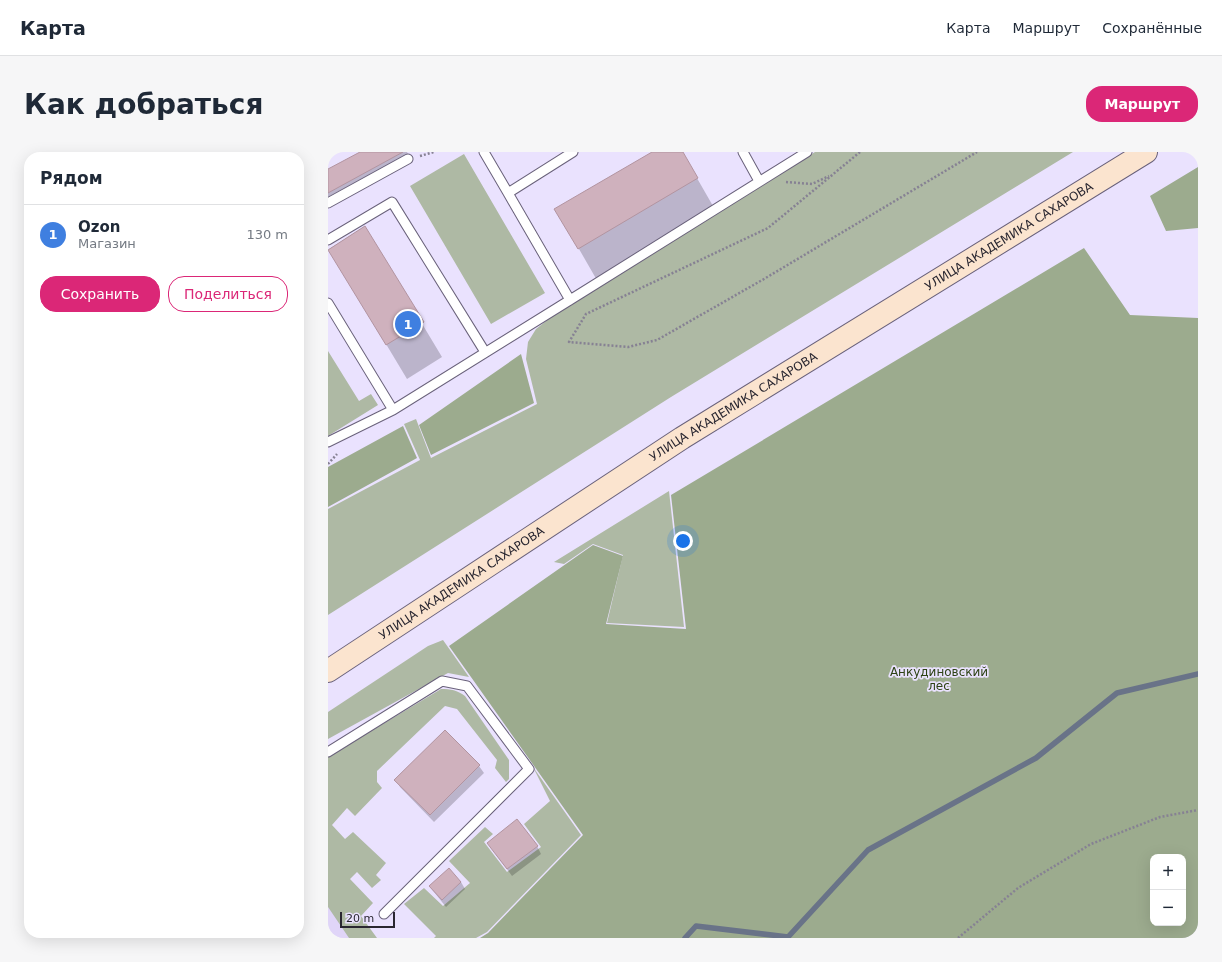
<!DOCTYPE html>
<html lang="ru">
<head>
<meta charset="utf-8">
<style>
  :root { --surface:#fff; --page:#f6f6f7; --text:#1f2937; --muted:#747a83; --line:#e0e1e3; --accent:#db2777 }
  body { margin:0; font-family:"DejaVu Sans",sans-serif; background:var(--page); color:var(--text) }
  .controls { position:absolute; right:12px; bottom:12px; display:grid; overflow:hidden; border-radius:8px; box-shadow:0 4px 16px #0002 }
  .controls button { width:36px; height:36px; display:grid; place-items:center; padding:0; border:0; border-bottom:1px solid var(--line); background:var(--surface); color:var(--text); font:20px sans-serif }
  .scale { position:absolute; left:12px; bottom:10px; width:55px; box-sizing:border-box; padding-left:4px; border:2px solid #2a2731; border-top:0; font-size:11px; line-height:14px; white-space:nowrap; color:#2a2731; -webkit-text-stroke:3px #eae2fe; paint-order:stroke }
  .you { position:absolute; left:355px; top:389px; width:14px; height:14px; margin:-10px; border:3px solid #fff; border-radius:50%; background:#1a73e8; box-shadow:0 0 0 6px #1a73e833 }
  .badge { display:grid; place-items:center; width:26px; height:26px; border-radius:50%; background:var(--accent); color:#fff; font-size:13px; font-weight:700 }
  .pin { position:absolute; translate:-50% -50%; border:2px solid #fff; box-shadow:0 1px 4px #0006 }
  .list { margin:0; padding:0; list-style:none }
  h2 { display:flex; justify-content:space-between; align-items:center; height:52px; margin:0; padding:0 16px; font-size:17px }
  h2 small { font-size:13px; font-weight:400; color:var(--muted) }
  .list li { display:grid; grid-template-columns:26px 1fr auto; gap:12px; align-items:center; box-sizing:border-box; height:60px; padding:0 16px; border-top:1px solid var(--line) }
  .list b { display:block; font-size:15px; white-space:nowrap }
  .list p { margin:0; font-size:13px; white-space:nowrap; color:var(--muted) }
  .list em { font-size:13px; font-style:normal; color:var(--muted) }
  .actions { display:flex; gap:8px; padding:12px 16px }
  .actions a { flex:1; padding:9px 0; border:1px solid var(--accent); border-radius:16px; text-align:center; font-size:14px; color:var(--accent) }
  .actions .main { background:var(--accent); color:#fff }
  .map { position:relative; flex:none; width:870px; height:786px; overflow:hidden; border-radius:16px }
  header { display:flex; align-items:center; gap:24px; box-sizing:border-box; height:56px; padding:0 20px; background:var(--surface); border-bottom:1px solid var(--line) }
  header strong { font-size:19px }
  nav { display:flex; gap:22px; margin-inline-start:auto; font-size:14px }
  .intro { display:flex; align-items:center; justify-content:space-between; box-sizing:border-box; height:96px; padding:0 24px }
  h1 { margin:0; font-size:28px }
  .button { padding:10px 18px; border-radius:16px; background:var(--accent); color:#fff; font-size:14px; font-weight:700 }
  main { display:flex; gap:24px; padding:0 24px }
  aside { flex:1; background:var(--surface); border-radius:16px; box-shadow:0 4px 16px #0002 }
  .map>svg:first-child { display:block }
  .built { fill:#e0d5f8 }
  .green { fill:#aeb9a4 }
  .forest { fill:#9cab8e; fill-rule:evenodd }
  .shadow { fill:#0003 }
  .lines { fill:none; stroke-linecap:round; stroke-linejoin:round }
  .stream { stroke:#697388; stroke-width:5.5 }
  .building { fill:#cfb1bd; stroke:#b294a0 }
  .lane-casing { stroke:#6a627b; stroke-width:11 }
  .secondary-casing { stroke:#6a627b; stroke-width:24 }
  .path { stroke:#868193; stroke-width:2.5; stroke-dasharray:2 2; stroke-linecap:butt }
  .lane { stroke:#fff; stroke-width:9 }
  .secondary { stroke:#fbe4cf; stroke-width:22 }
  .labels { text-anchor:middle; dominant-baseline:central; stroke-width:3.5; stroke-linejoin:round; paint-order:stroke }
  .street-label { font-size:12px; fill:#2a2731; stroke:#eae2fe }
  .park-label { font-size:12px; fill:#2d4214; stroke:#eae2fe }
</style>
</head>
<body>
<header>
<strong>Карта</strong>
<nav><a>Карта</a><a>Маршрут</a><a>Сохранённые</a></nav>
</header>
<div class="intro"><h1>Как добраться</h1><a class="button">Маршрут</a></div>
<main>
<aside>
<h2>Рядом<small></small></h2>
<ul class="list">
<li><span class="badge" style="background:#3f7fe0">1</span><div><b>Ozon</b><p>Магазин</p></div><em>130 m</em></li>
</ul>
<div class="actions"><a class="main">Сохранить</a><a>Поделиться</a></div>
</aside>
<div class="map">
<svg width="870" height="786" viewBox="0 0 870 786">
  <rect width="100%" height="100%" fill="#eae2fe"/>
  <path class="built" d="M0 745 31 786H0Z"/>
  <path class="green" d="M487 0H745L343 245 0 463V357L92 308 76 272 88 267 103 306 209 252 198 207 200 190 208 177 247 146Z
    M136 2 217 141 163 172 82 34Z
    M0 199 31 249 43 242 50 253 0 284Z
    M341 339 356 475 279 471 295 403 265 392 236 412 226 410Z
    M115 488 141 525 120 521 0 587V560L100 494Z
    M113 537C123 537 129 538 137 544L181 608V627L178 630 167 616 169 608 129 557 117 554 49 619V630L54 636 27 664 19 656 4 673 17 687 25 680 58 711 48 723 53 728 44 736 29 720 22 727 45 751 33 764 49 786H21L0 755V605Z
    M205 615 253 683 159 780 148 786H106L108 784 76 752 96 736 115 754 142 731 121 709 157 675 165 682 156 690 179 720 213 695 196 672 222 649Z"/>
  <path class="forest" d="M870 15V76L838 79 822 44Z
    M756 96 802 163 870 166V786H152L160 781 255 683 121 494 265 393 295 404 278 472 358 477 343 343ZM825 705H855V771H825Z
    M193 202 206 251 103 303 91 273Z
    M75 274 89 306 0 355V315Z"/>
  <path class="shadow" d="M34 0H79L80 2 0 45V18Z
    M326 0H354L389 61 270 130 228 57Z
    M36 75 114 205 79 227 1 97Z
    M117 579 151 614 156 621 106 670 72 635 68 628Z
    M160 691 209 694 213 702 184 724Z
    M133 730 137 737 118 755 102 735Z"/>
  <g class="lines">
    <path class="stream" d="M357 786 368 774 460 785 540 698 708 606 789 541 870 522"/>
  </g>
  <path class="building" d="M32 0H75L0 41V17Z
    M324 0H355L370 26 250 97 226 57Z
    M37 74 96 170 58 193 0 98Z
    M117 578 152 613 102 663 66 628Z
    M189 667 210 694 179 717 159 691Z
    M121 716 133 730 114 748 101 734Z"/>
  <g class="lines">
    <g class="lane-casing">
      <path id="lane" d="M156 0 180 41
        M245 0 180 41 242 148 479 0
        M415 0 431 29
        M0 51 80 7
        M0 88 64 50 157 200
        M0 151 65 258
        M0 290 65 258 242 148
        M0 600 114 529 139 534 201 617 56 762"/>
    </g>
    <g class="secondary-casing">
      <g id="secondary">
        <path id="s1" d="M0 519 354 286 818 0"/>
      </g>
    </g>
    <path class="path" d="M532 0 440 76 258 162 241 190 300 195 329 188 436 127 649 0
      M92 4 106 0
      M458 30 484 32 501 24
      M0 312 9 302
      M630 786 690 736 763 692 832 665 870 658"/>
    <use href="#lane" class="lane"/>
    <use href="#secondary" class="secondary"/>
  </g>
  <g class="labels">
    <g class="street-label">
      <text stroke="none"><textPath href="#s1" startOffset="808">УЛИЦА АКАДЕМИКА САХАРОВА</textPath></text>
      <text stroke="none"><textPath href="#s1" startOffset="484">УЛИЦА АКАДЕМИКА САХАРОВА</textPath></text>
      <text stroke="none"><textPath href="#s1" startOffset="160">УЛИЦА АКАДЕМИКА САХАРОВА</textPath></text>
    </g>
    <g class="park-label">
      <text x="611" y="520">Анкудиновский<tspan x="611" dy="14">лес</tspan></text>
    </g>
  </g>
</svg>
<div class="controls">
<button>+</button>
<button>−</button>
</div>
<div class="scale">20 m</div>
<div class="you"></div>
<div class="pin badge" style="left:80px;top:172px;background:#3f7fe0">1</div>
</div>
</main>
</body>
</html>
